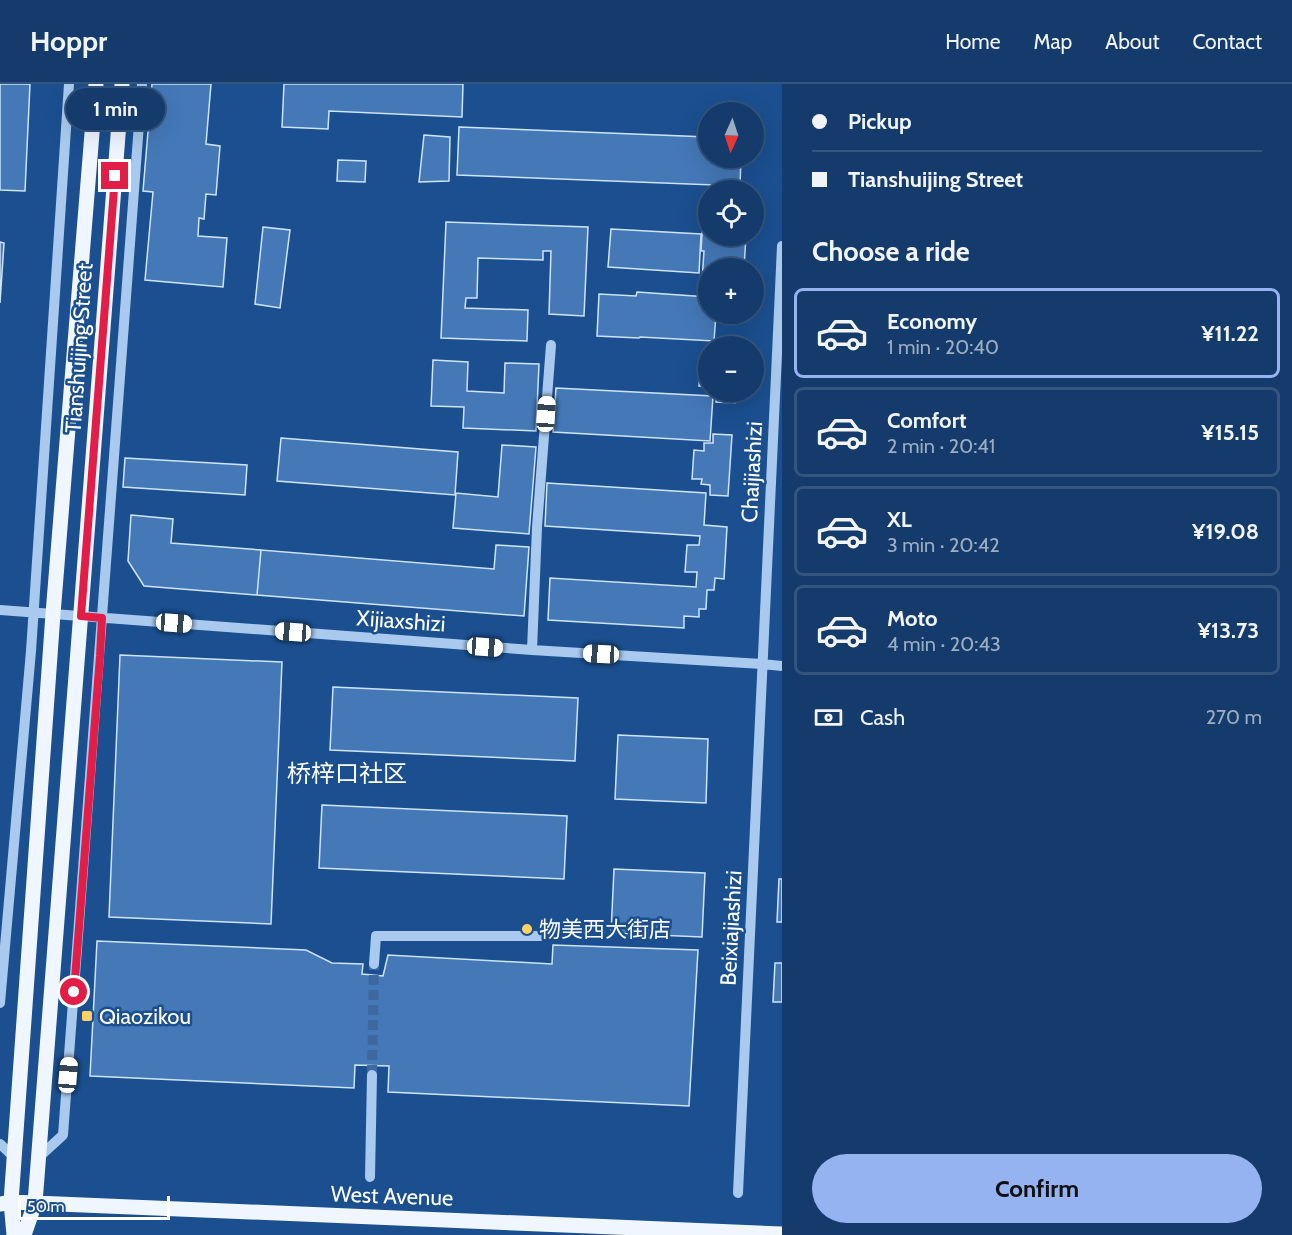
<!DOCTYPE html>
<html lang="en">
<head>
<meta charset="utf-8">
<style>
	body { margin:0; font-family:Cabin,"Noto Sans SC",sans-serif; background:#214673; color:#f1f3f6; height:100vh; display:flex; flex-direction:column; font-size:22px; white-space:nowrap }
	* { box-sizing:border-box; margin:0 }
	p { font-size:20px; color:#9dadc1 }
	.icon { flex:none; width:33px; height:33px; fill:none; stroke:currentColor; stroke-width:2; stroke-linecap:round; stroke-linejoin:round }
	.map { position:relative; flex:1; overflow:hidden }
	.sheet { display:flex; flex-direction:column; background:#143b6b; width:510px }
	.sheet>* { flex:none }
	.hud { display:grid; align-content:center; height:132px; padding:0 30px; background:#143b6b }
	.needle { width:39px; rotate:183deg }
	.controls { position:absolute; left:698px; top:18px; display:grid; gap:12px }
	.controls a { display:grid; place-items:center; width:66px; height:66px; border-radius:50%; background:#143b6b; box-shadow:0 6px 24px #0002,0 0 0 2px #33557e; font-size:30px }
	.scale { position:absolute; left:18px; bottom:15px; width:152px; box-sizing:border-box; padding-left:6px; border:3px solid #fff; border-top:0; font-size:16px; line-height:21px; white-space:nowrap; color:#fff; -webkit-text-stroke:4px #1b4f8f; paint-order:stroke }
	.end { position:absolute; width:27px; height:27px; margin:-14px; border:8px solid #e11d48; background:#fff; box-shadow:0 0 0 3px #fff }
	.from { border-radius:50% }
	.bubble { position:absolute; height:42px; border-radius:21px; background:#143b6b; box-shadow:0 6px 24px #0002,0 0 0 2px #33557e; font-size:20px; font-weight:700; line-height:42px; text-align:center }
	.car { position:absolute; width:18px; height:36px; margin:-18px -9px; border-radius:8px; box-shadow:0 0 4px 2px #0007; background:linear-gradient(#fff 24%,#345 0 40%,#fff 0 76%,#345 0 86%,#fff 0) }
	.hud b { display:flex; align-items:center; gap:21px; height:57px; font-size:22px }
	.hud b+b { border-top:2px solid #33557e }
	.hud i { width:15px; height:15px; background:#f1f3f6 }
	ul { padding:0; list-style:none }
	li { display:flex; align-items:center; gap:18px; height:90px; margin:0 12px 9px; padding:0 18px; border:3px solid #33557e; border-radius:9px }
	li div { flex:1 }
	li b { display:block; font-size:22px }
	li em { font-style:normal; font-weight:700 }
	li.current { border-color:#95b2f1 }
	li>.icon { width:54px; height:54px; stroke-width:1.5 }
	h2 { padding:0 30px; font-size:27px; line-height:72px }
	.pay { display:flex; align-items:center; gap:15px; height:66px; padding:0 30px; font-size:22px }
	.pay p { margin-inline-start:auto }
	.action { display:flex; gap:12px; margin-top:auto; padding:12px 30px }
	.action a { flex:1; height:69px; border-radius:36px; background:#95b2f1; color:#111; font-size:24px; font-weight:700; line-height:69px; text-align:center }
	header { display:flex; align-items:center; gap:36px; box-sizing:border-box; height:84px; padding:0 30px; background:#143b6b; border-bottom:2px solid #33557e }
	header strong { font-size:28px }
	nav { display:flex; gap:33px; margin-inline-start:auto; font-size:21px }
	main { display:flex; flex:1; min-height:0 }
	.map>svg:first-child { display:block }
	.building { fill:#4478b7; stroke:#cfe3fa; stroke-width:1.5 }
	.lines { fill:none; stroke-linecap:round; stroke-linejoin:round }
	.minor-tunnel { stroke:#3d69a0; stroke-width:10; stroke-dasharray:10 5; stroke-linecap:butt }
	.minor { stroke:#a9c9ee; stroke-width:10 }
	.major { stroke:#f0f6ff; stroke-width:15 }
	.route { stroke:#e11d48; stroke-width:8 }
	.poi-dot { fill:#ffd166; stroke:#1b4f8f; stroke-width:2 }
	.labels { text-anchor:middle; dominant-baseline:central; stroke-width:5; stroke-linejoin:round; paint-order:stroke }
	.street-label { font-size:22px; fill:#fff; stroke:#1b4f8f }
	.poi-label { font-size:22px; fill:#fff; stroke:#1b4f8f; text-anchor:start }
	.neighbourhood-label { font-size:24px; fill:#fff; stroke:#1b4f8f }
</style>
</head>
<body>
<header>
<strong>Hoppr</strong>
<nav><a>Home</a><a>Map</a><a>About</a><a>Contact</a></nav>
</header>
<main>
<div class="map">
<svg width="782" height="1151" viewBox="0 0 782 1151">
	<rect width="100%" height="100%" fill="#1b4f8f"/>
	<path class="building" d="M0,0h30l-5,107 -25,-1z
		M152,0h59l-5,60 14,2 -4,49 -10,-1 -2,25 -5,-1 -1,18 29,2 -4,49 -78,-7 8,-88 -10,-1z
		M284,0h179l-1,33 -133,-6 -1,18 -46,-2z
		M459,43l249,10v21h33l-1,28 -283,-11z
		M424,51l26,2 -1,44 -30,1z
		M338,76l28,1 -1,21 -28,-1z
		M703,135h5v17h38l-2,32h-36v13h-6l2,-30h-3z
		M446,138l142,5 -4,89 -35,-2 2,-63h-8v9l-65,-2 -1,40h-11l-1,10 63,2 -1,31 -86,-3z
		M263,143l27,3 -10,78 -25,-4z
		M611,145l90,5 -2,39 -91,-6z
		M0,158l4,1 -4,60z
		M637,208l71,5v17h8l-2,27 -74,-4 -1,1 -42,-2 2,-42 37,2z
		M701,274h7v29l-9,-1z
		M433,276l35,2 -1,29 37,2 1,-30 34,1 -3,67 -73,-3 1,-21 -33,-1z
		M556,304l157,8 -3,45 -157,-9z
		M708,307l28,1 -1,11 -19,-1 1,-9z
		M713,350l19,1 -4,61 -18,-1v-10l-9,-1 1,-5h-10l2,-29 10,1v-8h9z
		M281,354l177,14 -3,43 -178,-14z
		M502,361l34,2 -7,87 -76,-6 3,-35 42,4z
		M125,374l122,7 -2,30 -122,-8z
		M547,399l159,10 -2,32 23,2 -3,52 -9,-1 -1,12h-7l-1,19h-7v8l-15,-1v12l-136,-8 2,-42 146,9 1,-15h-12l2,-27h12l1,-9 -155,-10z
		M131,431l42,4 -2,24 90,7 -4,45 -113,-9 -16,-25z
		M496,461l33,2 -5,69 -267,-21 4,-45 233,19z
		M120,571l162,7 -11,262 -162,-7z
		M333,603l245,11 -3,63 -245,-11z
		M618,651l90,4 -2,64 -91,-4z
		M322,721l245,11 -3,63 -245,-11z
		M614,785l91,4 -3,64 -91,-4z
		M779,795h3v43h-5z
		M97,857l209,9 26,13 31,1 -1,10 21,2 5,-21 164,9 1,-19 145,5 -9,156 -301,-14 1,-26 -34,-1 -1,23 -264,-12z
		M775,879h7v39h-9z"/>
	<g class="lines">
		<path class="minor-tunnel" d="M372,991l2,-111"/>
		<path class="minor" d="M0,526l532,40 230,14 20,2
			M532,566l5,-123 14,-182
			M374,880l2,-28h169
			M0,919l31,-352 38,-567
			M0,1060l14,13
			M39,1073l24,-22 79,-1051
			M370,1093l2,-102
			M738,1109l44,-947"/>
		<path class="major" d="M0,1120l11,-2 24,1 747,31
			M14,1151l-3,-33 42,-588 43,-530
			M24,1151l11,-32 87,-1119"/>
	</g>
	<g class="lines">
		<path class="route" d="M74,908l26,-336 2,-38 -21,-2 34,-440"/>
	</g>
	<g class="poi-dot">
		<circle cx="527" cy="845" r="6"/>
		<rect x="81" y="926" width="12" height="12" rx="3"/>
	</g>
	<g class="labels">
		<g class="street-label">
			<text transform="translate(79 264) rotate(-86)">Tianshuijing Street</text>
			<text transform="translate(752 388) rotate(-87)">Chaijiashizi</text>
			<text transform="translate(401 537) rotate(4)">Xijiaxshizi</text>
			<text transform="translate(731 844) rotate(-87)">Beixiajiashizi</text>
			<text transform="translate(392 1112) rotate(2)">West Avenue</text>
		</g>
		<g class="poi-label">
			<text x="539" y="845">物美西大街店</text>
			<text x="99" y="932">Qiaozikou</text>
		</g>
		<g class="neighbourhood-label">
			<text x="347" y="689">桥梓口社区</text>
		</g>
	</g>
</svg>
<div class="controls">
<a><svg class="needle" viewBox="-14 -14 28 28"><path d="M0-13l5 13h-10z" fill="#e53935"/><path d="M0 13l5-13h-10z" fill="#9dadc1"/></svg></a>
<a><svg class="icon" aria-label="locate" viewBox="0 0 24 24"><circle cx="12" cy="12" r="6"/><path d="M12 2v4M12 18v4M2 12h4M18 12h4"/></svg></a>
<a>+</a>
<a>−</a>
</div>
<div class="scale">50 m</div>
<i class="end from" style="left:74px;top:908px"></i>
<i class="end" style="left:115px;top:92px"></i>
<div class="bubble" style="left:66px;top:4px;width:99px">1 min</div>
<i class="car" style="left:546px;top:330px;rotate:4deg"></i>
<i class="car" style="left:174px;top:539px;rotate:94deg"></i>
<i class="car" style="left:293px;top:548px;rotate:274deg"></i>
<i class="car" style="left:485px;top:563px;rotate:94deg"></i>
<i class="car" style="left:601px;top:570px;rotate:273deg"></i>
<i class="car" style="left:68px;top:991px;rotate:5deg"></i>
</div>
<section class="sheet">
<div class="hud">
<b><i class="from"></i>Pickup</b>
<b><i></i>Tianshuijing Street</b>
</div>
<h2>Choose a ride</h2>
<ul>
<li class="current"><svg class="icon" aria-label="car" viewBox="0 0 24 24"><path d="M5 17H2v-5l4-1 3-4h7l3 4 3 1v5h-3M9 17h6M6 11h13"/><circle cx="7" cy="17" r="2"/><circle cx="17" cy="17" r="2"/></svg><div><b>Economy</b><p>1 min · 20:40</p></div><em>¥11.22</em></li>
<li><svg class="icon" aria-label="car" viewBox="0 0 24 24"><path d="M5 17H2v-5l4-1 3-4h7l3 4 3 1v5h-3M9 17h6M6 11h13"/><circle cx="7" cy="17" r="2"/><circle cx="17" cy="17" r="2"/></svg><div><b>Comfort</b><p>2 min · 20:41</p></div><em>¥15.15</em></li>
<li><svg class="icon" aria-label="car" viewBox="0 0 24 24"><path d="M5 17H2v-5l4-1 3-4h7l3 4 3 1v5h-3M9 17h6M6 11h13"/><circle cx="7" cy="17" r="2"/><circle cx="17" cy="17" r="2"/></svg><div><b>XL</b><p>3 min · 20:42</p></div><em>¥19.08</em></li>
<li><svg class="icon" aria-label="car" viewBox="0 0 24 24"><path d="M5 17H2v-5l4-1 3-4h7l3 4 3 1v5h-3M9 17h6M6 11h13"/><circle cx="7" cy="17" r="2"/><circle cx="17" cy="17" r="2"/></svg><div><b>Moto</b><p>4 min · 20:43</p></div><em>¥13.73</em></li>
</ul>
<div class="pay"><svg class="icon" aria-label="cash" viewBox="0 0 24 24"><path d="M3 7h18v10H3z"/><circle cx="12" cy="12" r="2"/></svg>Cash<p>270 m</p></div>
<div class="action"><a>Confirm</a></div>
</section>
</main>
</body>
</html>
